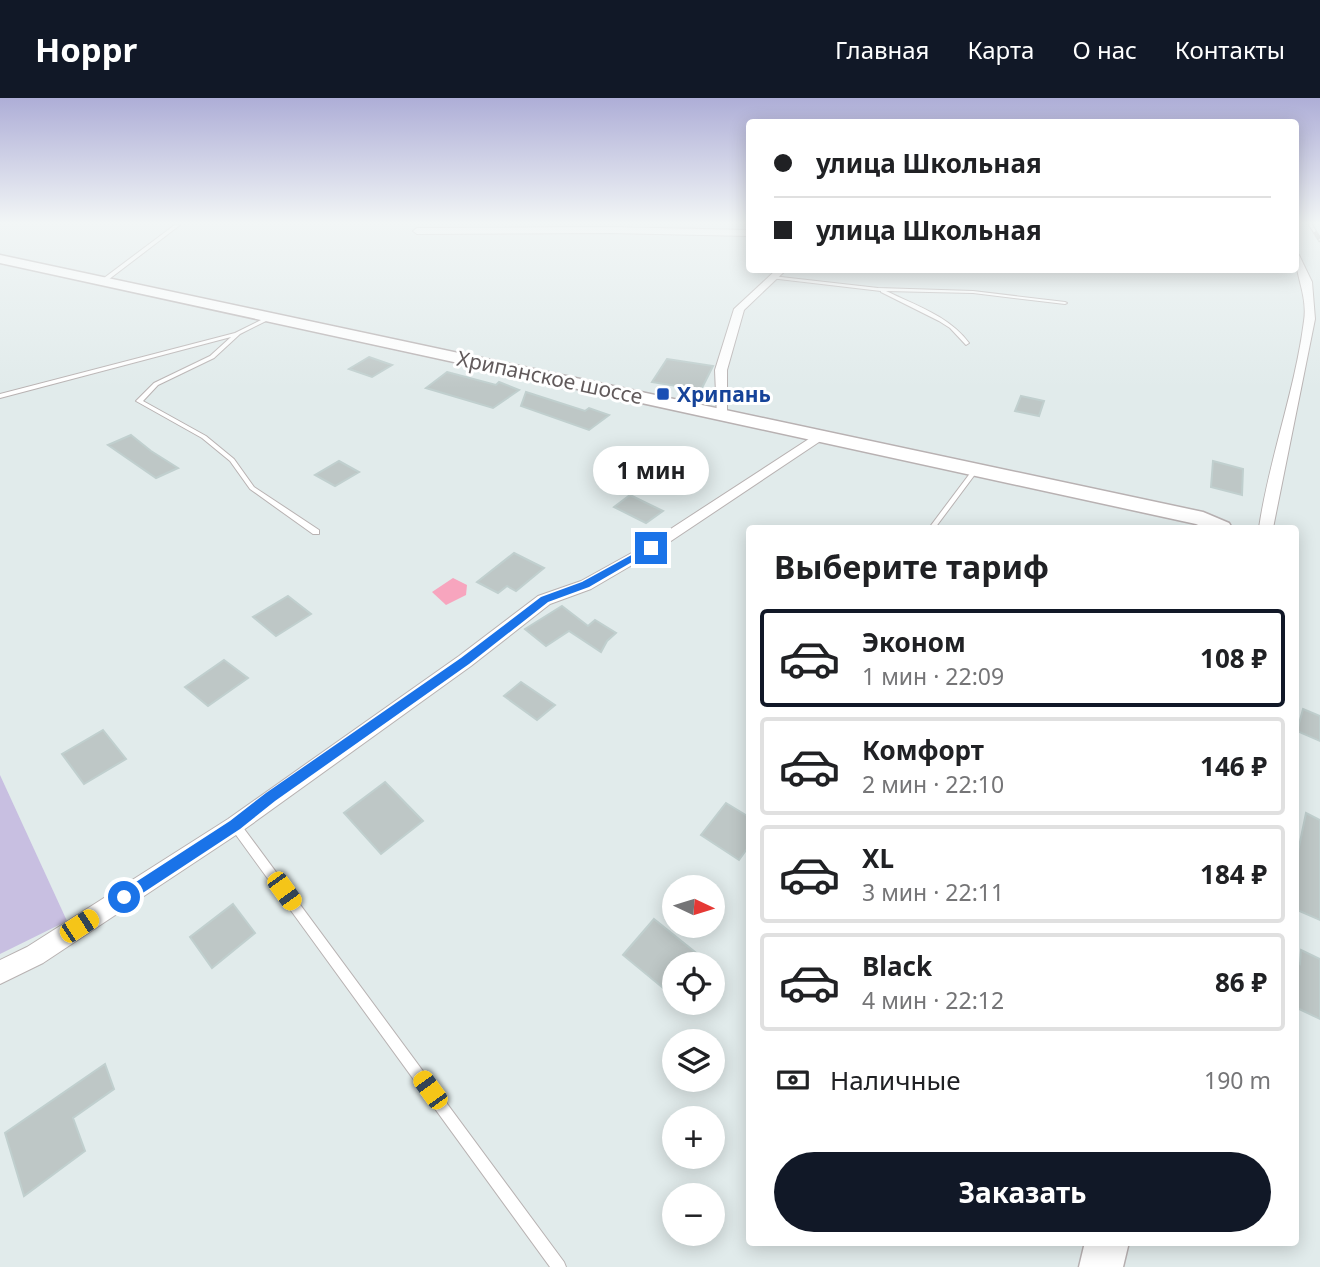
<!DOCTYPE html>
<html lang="ru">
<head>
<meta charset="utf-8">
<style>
	body { margin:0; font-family:"Noto Sans",sans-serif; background:#f6f6f6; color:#202124; height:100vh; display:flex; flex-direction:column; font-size:26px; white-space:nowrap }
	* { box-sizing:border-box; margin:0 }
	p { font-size:23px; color:#757577 }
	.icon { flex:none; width:38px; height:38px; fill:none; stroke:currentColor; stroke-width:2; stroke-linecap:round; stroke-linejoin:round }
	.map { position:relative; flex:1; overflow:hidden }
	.details { position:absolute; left:746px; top:427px; width:553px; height:721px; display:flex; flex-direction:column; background:#fff; border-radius:7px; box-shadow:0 4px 18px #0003 }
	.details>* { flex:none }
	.banner { position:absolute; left:746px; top:21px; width:553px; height:154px; border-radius:7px; box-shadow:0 4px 18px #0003; display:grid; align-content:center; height:154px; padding:0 28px; background:#fff }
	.needle { width:46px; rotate:94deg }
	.controls { position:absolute; left:662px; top:777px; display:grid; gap:14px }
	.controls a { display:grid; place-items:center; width:63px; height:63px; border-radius:50%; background:#fff; box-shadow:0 4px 18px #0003; font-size:35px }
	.end { position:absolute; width:32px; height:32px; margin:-16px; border:9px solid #1a73e8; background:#fff; box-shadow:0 0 0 4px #fff }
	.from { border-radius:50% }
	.bubble { position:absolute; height:49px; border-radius:24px; background:#fff; box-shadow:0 4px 18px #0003; font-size:23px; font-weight:700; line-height:49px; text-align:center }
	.car { position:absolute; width:21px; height:42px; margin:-21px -10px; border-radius:9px; box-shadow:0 0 5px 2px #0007; background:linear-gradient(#f5c518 24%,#345 0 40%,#f5c518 0 76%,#345 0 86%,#f5c518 0) }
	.banner b { display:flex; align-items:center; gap:24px; height:66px; font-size:26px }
	.banner b+b { border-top:2px solid #e0e0e0 }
	.banner i { width:18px; height:18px; background:#202124 }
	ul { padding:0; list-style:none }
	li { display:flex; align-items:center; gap:21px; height:98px; margin:0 14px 10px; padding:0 14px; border:4px solid #e0e0e0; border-radius:7px }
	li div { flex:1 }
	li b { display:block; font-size:26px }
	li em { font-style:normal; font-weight:700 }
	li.current { border-color:#111827 }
	li>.icon { width:63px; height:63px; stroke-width:1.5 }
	h2 { padding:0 28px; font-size:32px; line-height:84px }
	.pay { display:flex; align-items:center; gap:18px; height:77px; padding:0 28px; font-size:26px }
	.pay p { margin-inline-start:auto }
	.action { display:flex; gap:14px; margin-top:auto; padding:14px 28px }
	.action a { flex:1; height:80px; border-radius:42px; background:#111827; color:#fff; font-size:28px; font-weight:700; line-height:80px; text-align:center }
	header { display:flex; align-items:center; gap:42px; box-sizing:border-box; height:98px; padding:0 35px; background:#111827; color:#fff }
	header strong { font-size:33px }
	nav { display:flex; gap:38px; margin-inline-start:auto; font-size:24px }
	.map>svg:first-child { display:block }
	.green { fill:#c8bfe1 }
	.water { fill:#f7a5be }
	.building { fill:#bec7c6; stroke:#c0cfce; stroke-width:2 }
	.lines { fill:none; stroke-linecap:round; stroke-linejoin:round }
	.lane-casing { stroke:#b8b2b2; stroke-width:2 }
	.street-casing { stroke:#b8b2b2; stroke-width:2 }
	.secondary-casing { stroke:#b8b1b2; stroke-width:3 }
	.lane { fill:#fff; fill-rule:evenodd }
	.street { fill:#fff; fill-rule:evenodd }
	.secondary { fill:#fff; fill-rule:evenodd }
	.rail-casing { stroke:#afaeae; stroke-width:4.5 }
	.rail { stroke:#fff; stroke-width:2.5; stroke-dasharray:9; stroke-linecap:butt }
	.route { fill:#1a73e8 }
	.transit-dot { fill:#1a4fb4; stroke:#fff; stroke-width:2.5 }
	.labels { text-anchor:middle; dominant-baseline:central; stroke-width:6; stroke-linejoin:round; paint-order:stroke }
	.far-street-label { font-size:21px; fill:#615a5b; stroke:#fff }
	.far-transit-label { font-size:21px; font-weight:bold; fill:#164399; stroke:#fff; text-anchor:start }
</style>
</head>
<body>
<header>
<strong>Hoppr</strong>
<nav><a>Главная</a><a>Карта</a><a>О нас</a><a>Контакты</a></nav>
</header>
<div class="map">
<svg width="1320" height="1169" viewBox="0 0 1320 1169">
	<rect width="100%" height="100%" fill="#e1ebeb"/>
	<path class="green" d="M0,677l67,146 -67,33z"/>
	<path class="water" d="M453,480l14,7 -1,10 -20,10 -14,-13z"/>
	<path class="building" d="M369,259l23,8 -20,12 -23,-8z
		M667,261l46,7 -12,24 -49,-8z
		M447,274l49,13 3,-3 20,8 -26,18 -67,-20z
		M526,294l59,19 4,-3 20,7 -20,15 -68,-24z
		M1021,298l23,5 -5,15 -24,-5z
		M131,337l20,16 27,17 -22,10 -48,-33z
		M339,363l20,11 -24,14 -20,-11z
		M1213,363l30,8 -1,26 -31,-8z
		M630,397l33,16 -17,12 -32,-16z
		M514,455l30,15 -28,23 -9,-5 -9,7 -21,-11z
		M288,498l23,18 -35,22 -23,-19z
		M562,508l26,20 7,-6 21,13 -9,8 -6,11 -32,-21 -23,15 -21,-17z
		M224,562l24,18 -40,28 -23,-19z
		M521,584l34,23 -18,15 -33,-24z
		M1303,611l17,7v25l-23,-10z
		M103,632l23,29 -42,25 -22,-30z
		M385,684l38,39 -42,33 -37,-41z
		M726,705l23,14v29l-10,14 -38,-25z
		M1306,715l14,7v100l-25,-11v-43z
		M233,806l22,29 -43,35 -22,-31z
		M654,821l56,45h-36v33l-51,-42z
		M1301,852l19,9v60l-25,-12v-46l5,3z
		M105,966l9,25 -41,29 12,33 -61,45 -19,-63z"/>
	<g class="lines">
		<g class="lane-casing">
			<path id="lane" d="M176,126l4,1 -76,58h-4v-2z
				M772,178l106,12 95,3 92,11 2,1 -2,1 -92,-11 -87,-2c29,14 63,25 83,52l-3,2 -16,-17 -11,-7 -58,-29v-1l-111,-13v-2z
				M267,219l5,1 -32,16 -26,24 -56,27 -15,16 63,35 28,23 20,28 65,43v4h-6l-63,-45 -20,-28 -28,-23 -66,-37 18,-18 56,-27 21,-19 -231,61v-4l235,-61z
				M976,369l3,2 -44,59h-6l45,-60z
				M235,722l4,2 325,440 2,5h-16l-319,-439 -1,-3 1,-3z"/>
		</g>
		<g class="street-casing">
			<path id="street" d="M610,129l139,3v6l-139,-3 -193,1 -4,-3 4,-3z
				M1295,154l4,3 13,27 3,37 -42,209h-14c10,-69 36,-137 45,-207 4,-25 -9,-46 -9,-69z
				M776,172h10l-42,40 -17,60v44l-10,3 -2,-47 19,-61z
				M821,333l4,1v6l-169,113 -65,38 -41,15 -79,62 -229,165 -199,132 -43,21v-24l27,-13 201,-128 231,-163 79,-60 43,-15 65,-36z"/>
		</g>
		<g class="secondary-casing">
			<path id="secondary" d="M0,157l1203,257 26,11 3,5h-27l-9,-4 -1196,-261z
				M1085,1144h44l-6,25h-44z"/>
		</g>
		<use href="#lane" class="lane"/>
		<use href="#street" class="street"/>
		<use href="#secondary" class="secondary"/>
		<g class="rail-casing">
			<path id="rail" d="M1310,126l10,16"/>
		</g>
		<use href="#rail" class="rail"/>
	</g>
	<linearGradient id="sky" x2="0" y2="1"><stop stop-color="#aeaed7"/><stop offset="0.43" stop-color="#f2f6f6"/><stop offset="1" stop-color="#f2f6f6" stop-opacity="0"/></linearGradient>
	<rect width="1320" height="290" fill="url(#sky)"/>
	<path class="route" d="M648,448l8,2 -67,39 -41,15 -79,62 -194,137 -35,28 -111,73h-10v-9l111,-72 36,-28 195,-135 80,-61 41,-15z"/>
	<rect class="transit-dot" x="656" y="289" width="14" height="14" rx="3.5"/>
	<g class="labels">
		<g class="far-street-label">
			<text transform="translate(550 279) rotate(12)">Хрипанское шоссе</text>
		</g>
		<g class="far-transit-label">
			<text x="677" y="296">Хрипань</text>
		</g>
	</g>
</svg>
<div class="controls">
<a><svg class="needle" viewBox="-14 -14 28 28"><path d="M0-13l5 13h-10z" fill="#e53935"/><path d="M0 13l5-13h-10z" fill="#757577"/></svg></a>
<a><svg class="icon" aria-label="locate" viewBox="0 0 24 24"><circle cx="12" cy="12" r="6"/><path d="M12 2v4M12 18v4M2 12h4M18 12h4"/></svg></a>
<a><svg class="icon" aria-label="layers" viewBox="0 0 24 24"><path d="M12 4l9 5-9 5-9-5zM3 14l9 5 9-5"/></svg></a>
<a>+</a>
<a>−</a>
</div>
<i class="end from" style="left:124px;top:799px"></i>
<i class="end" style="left:651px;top:450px"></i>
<div class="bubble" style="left:593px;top:348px;width:116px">1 мин</div>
<i class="car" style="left:284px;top:793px;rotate:144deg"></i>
<i class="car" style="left:79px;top:828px;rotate:57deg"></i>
<i class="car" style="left:430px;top:992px;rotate:324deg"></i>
<div class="banner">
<b><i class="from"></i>улица Школьная</b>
<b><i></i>улица Школьная</b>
</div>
<section class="details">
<h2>Выберите тариф</h2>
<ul>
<li class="current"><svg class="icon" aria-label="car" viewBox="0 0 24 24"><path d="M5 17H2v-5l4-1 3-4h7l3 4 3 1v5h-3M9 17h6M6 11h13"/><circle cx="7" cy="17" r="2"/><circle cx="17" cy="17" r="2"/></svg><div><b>Эконом</b><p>1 мин · 22:09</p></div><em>108 ₽</em></li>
<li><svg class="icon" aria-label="car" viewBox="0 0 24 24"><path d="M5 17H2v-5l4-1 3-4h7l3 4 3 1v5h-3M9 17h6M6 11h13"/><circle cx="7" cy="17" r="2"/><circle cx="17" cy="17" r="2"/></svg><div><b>Комфорт</b><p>2 мин · 22:10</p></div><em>146 ₽</em></li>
<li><svg class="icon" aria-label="car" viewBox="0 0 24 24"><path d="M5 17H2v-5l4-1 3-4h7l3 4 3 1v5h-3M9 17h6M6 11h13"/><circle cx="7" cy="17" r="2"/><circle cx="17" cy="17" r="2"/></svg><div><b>XL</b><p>3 мин · 22:11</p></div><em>184 ₽</em></li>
<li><svg class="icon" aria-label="car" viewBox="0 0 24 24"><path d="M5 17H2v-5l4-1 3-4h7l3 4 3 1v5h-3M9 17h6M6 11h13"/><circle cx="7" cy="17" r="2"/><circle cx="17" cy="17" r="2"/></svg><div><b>Black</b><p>4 мин · 22:12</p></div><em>86 ₽</em></li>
</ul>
<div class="pay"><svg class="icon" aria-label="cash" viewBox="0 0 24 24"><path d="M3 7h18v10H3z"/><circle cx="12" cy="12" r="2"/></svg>Наличные<p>190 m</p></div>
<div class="action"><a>Заказать</a></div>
</section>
</div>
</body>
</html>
